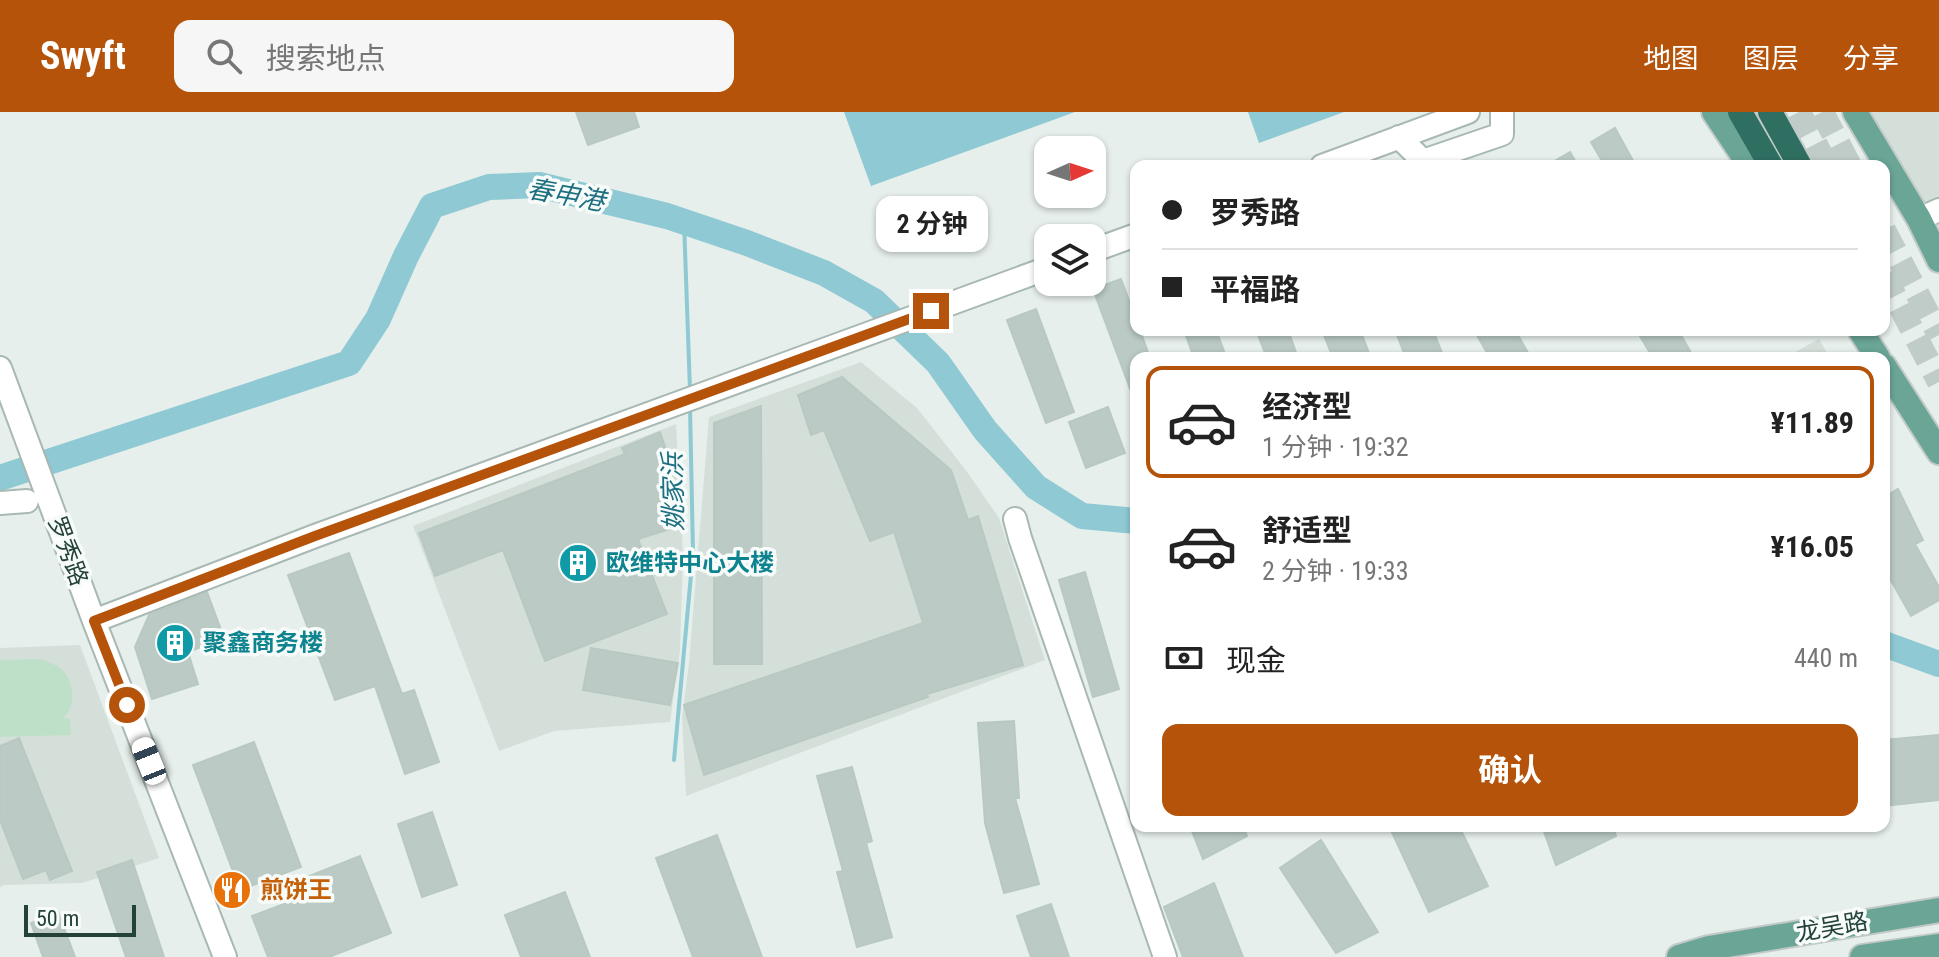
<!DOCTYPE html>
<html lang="zh">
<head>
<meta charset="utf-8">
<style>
	body { margin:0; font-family:"Roboto Condensed","Noto Sans SC",sans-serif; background:#f6f6f6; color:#222; height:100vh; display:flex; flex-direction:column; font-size:30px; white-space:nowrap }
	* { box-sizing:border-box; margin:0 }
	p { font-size:26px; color:#767676 }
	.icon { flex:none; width:44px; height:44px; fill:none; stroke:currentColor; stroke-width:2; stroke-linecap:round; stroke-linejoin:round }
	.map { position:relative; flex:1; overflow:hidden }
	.side { position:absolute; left:1130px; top:240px; width:760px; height:480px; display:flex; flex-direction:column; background:#fff; border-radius:16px; box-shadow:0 2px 6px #0004 }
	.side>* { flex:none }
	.banner { position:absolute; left:1130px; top:48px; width:760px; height:176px; border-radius:16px; box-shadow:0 2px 6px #0004; display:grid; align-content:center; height:176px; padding:0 32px; background:#fff }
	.needle { width:52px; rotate:87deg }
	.controls { position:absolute; left:1034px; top:24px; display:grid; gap:16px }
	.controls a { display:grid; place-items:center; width:72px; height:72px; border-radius:16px; background:#fff; box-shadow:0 2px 6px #0004; font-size:40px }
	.scale { position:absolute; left:24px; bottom:20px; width:112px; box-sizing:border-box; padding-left:8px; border:4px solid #24423a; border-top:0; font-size:22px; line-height:28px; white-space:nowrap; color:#24423a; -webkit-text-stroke:6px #f7fbf9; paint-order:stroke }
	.end { position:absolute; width:36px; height:36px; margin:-18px; border:10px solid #b45309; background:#fff; box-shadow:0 0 0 4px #fff }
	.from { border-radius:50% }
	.bubble { position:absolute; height:56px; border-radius:16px; background:#fff; box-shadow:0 2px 6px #0004; font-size:26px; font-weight:700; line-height:56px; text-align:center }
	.car { position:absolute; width:24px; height:48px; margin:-24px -12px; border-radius:10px; box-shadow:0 0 6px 2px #0007; background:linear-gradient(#fff 24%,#345 0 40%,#fff 0 76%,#345 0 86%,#fff 0) }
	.banner b { display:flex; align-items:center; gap:28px; height:76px; font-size:30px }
	.banner b+b { border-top:2px solid #e0e0e0 }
	.banner i { width:20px; height:20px; background:#222 }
	ul { padding:14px 0 0; list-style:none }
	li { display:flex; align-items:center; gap:24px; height:112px; margin:0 16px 12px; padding:0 16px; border:4px solid transparent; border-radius:16px }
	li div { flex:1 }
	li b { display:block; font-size:30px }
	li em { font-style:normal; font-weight:700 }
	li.active { border-color:#b45309 }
	li>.icon { width:72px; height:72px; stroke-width:1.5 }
	.pay { display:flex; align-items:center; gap:20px; height:88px; padding:0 32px; font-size:30px }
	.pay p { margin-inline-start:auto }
	.button { display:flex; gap:16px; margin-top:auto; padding:16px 32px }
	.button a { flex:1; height:92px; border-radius:16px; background:#b45309; color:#fff; font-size:32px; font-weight:700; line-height:92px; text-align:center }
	header { display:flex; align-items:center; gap:48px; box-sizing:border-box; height:112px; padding:0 40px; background:#b45309; color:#fff }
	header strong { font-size:38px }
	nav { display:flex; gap:44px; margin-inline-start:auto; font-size:28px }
	.search { width:560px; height:72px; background:#f6f6f6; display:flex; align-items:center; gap:20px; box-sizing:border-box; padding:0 28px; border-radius:16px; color:#767676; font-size:30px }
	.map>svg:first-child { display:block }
	.built { fill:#d4dfda }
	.green { fill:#bfe0c8 }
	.water { fill:#8ec9d4 }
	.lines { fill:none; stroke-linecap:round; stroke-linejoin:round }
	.stream { stroke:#8ec9d4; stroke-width:4 }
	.river { stroke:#8ec9d4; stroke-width:26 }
	.building { fill:#bbcac4; stroke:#b8c9c2; stroke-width:2 }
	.highway-tunnel { stroke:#bfccc8; stroke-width:24; stroke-dasharray:24 12; stroke-linecap:butt }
	.minor-casing { stroke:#a8b8b2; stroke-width:26 }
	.major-casing { stroke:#c2cac8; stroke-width:28 }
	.highway-casing { stroke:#c2cac8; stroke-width:28 }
	.minor { stroke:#fff; stroke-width:22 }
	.major { stroke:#6aa596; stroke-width:24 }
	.highway { stroke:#2f6f62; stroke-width:24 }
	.route { stroke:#b45309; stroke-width:10 }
	.labels { text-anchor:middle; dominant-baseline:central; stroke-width:7; stroke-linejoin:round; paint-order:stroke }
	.street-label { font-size:24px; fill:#24423a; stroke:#f7fbf9 }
	.culture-label { font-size:24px; font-weight:bold; fill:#0d838f; stroke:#f7fbf9; text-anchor:start }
	.food-label { font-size:24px; font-weight:bold; fill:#c56008; stroke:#f7fbf9; text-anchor:start }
	.water-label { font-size:26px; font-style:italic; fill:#1c6f80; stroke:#f7fbf9 }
</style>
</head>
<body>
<header>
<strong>Swyft</strong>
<div class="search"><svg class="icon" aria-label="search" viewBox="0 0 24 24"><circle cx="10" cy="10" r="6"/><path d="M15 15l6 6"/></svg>搜索地点</div>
<nav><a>地图</a><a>图层</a><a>分享</a></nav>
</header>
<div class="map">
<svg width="1939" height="845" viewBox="0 0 1939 845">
	<rect width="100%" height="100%" fill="#e6efeb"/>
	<path class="built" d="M1865,0h74v98l-20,9z
		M1819,227l11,19h-46z
		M861,250l56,46 48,61 34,49 46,142 -359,136 -4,-79 7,-54 20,-246z
		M676,312l7,132 -3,94 -10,72 -116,9 -55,20 -86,-225z
		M80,533l79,213 -77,25 -78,2 -4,2v-239z"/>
	<path class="green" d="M41,547c6,3 14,5 19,9 15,13 17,37 3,50l7,1 1,16 -71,2v-77z"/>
	<path class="water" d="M844,0h231l-204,74z
		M1248,0h96l-85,31z"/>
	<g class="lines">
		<path class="stream" d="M684,110l6,168
			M674,648l19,-207 -3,-146"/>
		<path class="river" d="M0,366l349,-115 29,-44 28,-63 26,-50 57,-19 50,-2 128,31 80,27 77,30 50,28 64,62 47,67 51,57 46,29 54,5
			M1884,532l55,20"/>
	</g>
	<path class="building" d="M576,0h58l5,15 -51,18z
		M1615,16l21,38h-31l-14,-24z
		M1570,40l8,14h-32z
		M1121,167l15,40v11h4l10,28h-14l-1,44 -42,-113z
		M1036,197l38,103 -28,11 -39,-103z
		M1184,218h32l9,24 -11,4h-20z
		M1256,218h32l10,28h-31z
		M1322,218h38l11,28h-38z
		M1395,218h38l11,28h-38z
		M1474,218h41l16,28h-41z
		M1649,218h29l16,28h-41l-13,-22z
		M842,265l109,93 17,50 10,-4 45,149 -96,29 1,3 -224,78 -20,-70 239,-82 -29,-91 -24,9 -46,-111 -13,5 -13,-40z
		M761,294l1,258h-48v-241z
		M1108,295l17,46 -39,15 -17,-46z
		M660,320l8,23 2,74 -32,10 29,75 -122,47 -42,-111 -68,26 -16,-43 206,-79 -3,-6z
		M1898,377l25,51 -8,4 24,43v13l-28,16 -27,-48v-71z
		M349,441l53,141 12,-4 25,72 -34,12 -30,-88 -40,14 -47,-125z
		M1085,460l34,117 -26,8 -34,-117z
		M207,480l17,46 -36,14 10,32 -46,15 -17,-52 14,-32z
		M591,536l87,15 -8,42 -87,-15z
		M1014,609l5,77h-4l24,86 -35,9 -19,-70 -7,-100z
		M1939,623v65l-55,6v-66z
		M19,626l53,133 -22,9 -4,-10 -23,9 -23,-59v-74z
		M254,630l47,125 -61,23 -47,-125z
		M852,655l20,74 -6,2 26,94 -35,10 -20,-75 6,-1 -26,-95z
		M432,700l25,73 -35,12 -24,-73z
		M1190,714h53l4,10 -44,23z
		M1389,714h70l29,60 -59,26z
		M1542,714h71l3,10 -60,29z
		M717,723l45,122h-69l-37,-99z
		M1321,728l57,92 -42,21 -56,-85z
		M360,744l31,77 -62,24h-61l-16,-41 59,-22 -7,-16z
		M132,748l32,97h-38l-29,-85z
		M1214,771l29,74h-60l-19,-50z
		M565,780l25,65h-69l-16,-42z
		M1051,792l18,53h-38l-14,-41z
		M58,800l17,45h-32l-12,-34z"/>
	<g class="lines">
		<path class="highway-tunnel" d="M1799,0l28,54
			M1822,0l28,54
			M1884,118l55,105
			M1884,163l55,107"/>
		<g class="minor-casing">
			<path id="minor" d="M1399,25l24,24 79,-27v-22
				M1322,54l146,-54
				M1919,107l20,-9
				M1092,139l44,-16
				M0,256l94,253 131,336
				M0,391l27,-2
				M1015,407l5,19 145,419
				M94,509l221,-85 733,-268"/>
		</g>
		<g class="major-casing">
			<path id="major" d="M1714,0l36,54
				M1855,0l64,107 20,41
				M1860,218l18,28
				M1884,254l55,86
				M1679,845l30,-9 230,-38
				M1862,845l77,-11"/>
		</g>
		<g class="highway-casing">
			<path id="highway" d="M1740,0l31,54
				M1770,0l30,54"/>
		</g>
		<use href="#minor" class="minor"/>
		<use href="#major" class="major"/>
		<use href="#highway" class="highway"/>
	</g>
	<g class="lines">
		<path class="route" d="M127,593l-33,-84 221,-85 616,-225"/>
	</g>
	<defs>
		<g id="building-disc" transform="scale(2)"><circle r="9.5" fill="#0f9aa8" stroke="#f7fbf9"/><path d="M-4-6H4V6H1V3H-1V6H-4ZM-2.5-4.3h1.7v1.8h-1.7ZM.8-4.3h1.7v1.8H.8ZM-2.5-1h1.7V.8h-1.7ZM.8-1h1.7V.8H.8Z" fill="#fff"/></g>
		<g id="restaurant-disc" transform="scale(2)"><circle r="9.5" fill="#e8710a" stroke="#f7fbf9"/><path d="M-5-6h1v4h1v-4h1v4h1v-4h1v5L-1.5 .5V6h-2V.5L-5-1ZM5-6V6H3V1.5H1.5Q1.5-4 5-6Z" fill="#fff"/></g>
	</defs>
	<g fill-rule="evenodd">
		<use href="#building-disc" x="578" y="451"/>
		<use href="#building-disc" x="175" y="531"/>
		<use href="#restaurant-disc" x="232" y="778"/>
	</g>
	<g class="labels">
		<g class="street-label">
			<text transform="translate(68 439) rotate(70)">罗秀路</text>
			<text transform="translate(1832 815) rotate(-10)">龙吴路</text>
		</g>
		<g class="culture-label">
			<text x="606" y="451">欧维特中心大楼</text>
			<text x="203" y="531">聚鑫商务楼</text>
		</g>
		<g class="food-label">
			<text x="260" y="778">煎饼王</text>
		</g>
		<g class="water-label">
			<text transform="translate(566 83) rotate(10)">春申港</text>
			<text transform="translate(673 380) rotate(-91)">姚家浜</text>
		</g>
	</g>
</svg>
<div class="controls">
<a><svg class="needle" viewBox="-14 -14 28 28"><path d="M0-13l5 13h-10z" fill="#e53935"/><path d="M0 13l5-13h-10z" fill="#767676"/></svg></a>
<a><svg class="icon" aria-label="layers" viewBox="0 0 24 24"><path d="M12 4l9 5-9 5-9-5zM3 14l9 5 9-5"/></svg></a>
</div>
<div class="scale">50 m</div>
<i class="end from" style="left:127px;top:593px"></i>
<i class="end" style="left:931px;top:199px"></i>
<div class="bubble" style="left:876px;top:84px;width:112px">2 分钟</div>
<i class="car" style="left:149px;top:649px;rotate:338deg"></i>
<div class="banner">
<b><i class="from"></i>罗秀路</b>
<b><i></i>平福路</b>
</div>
<section class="side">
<ul>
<li class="active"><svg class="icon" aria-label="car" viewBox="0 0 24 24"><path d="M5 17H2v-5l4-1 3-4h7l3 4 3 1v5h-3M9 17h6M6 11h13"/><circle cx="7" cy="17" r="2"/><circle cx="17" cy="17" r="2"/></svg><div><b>经济型</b><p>1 分钟 · 19:32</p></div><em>¥11.89</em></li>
<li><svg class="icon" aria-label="car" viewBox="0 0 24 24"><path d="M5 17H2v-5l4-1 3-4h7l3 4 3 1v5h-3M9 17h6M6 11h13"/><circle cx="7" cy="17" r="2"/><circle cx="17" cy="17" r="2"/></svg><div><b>舒适型</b><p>2 分钟 · 19:33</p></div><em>¥16.05</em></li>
</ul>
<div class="pay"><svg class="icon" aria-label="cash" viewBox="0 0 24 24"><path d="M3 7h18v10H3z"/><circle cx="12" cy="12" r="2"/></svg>现金<p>440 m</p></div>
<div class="button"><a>确认</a></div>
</section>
</div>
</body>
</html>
